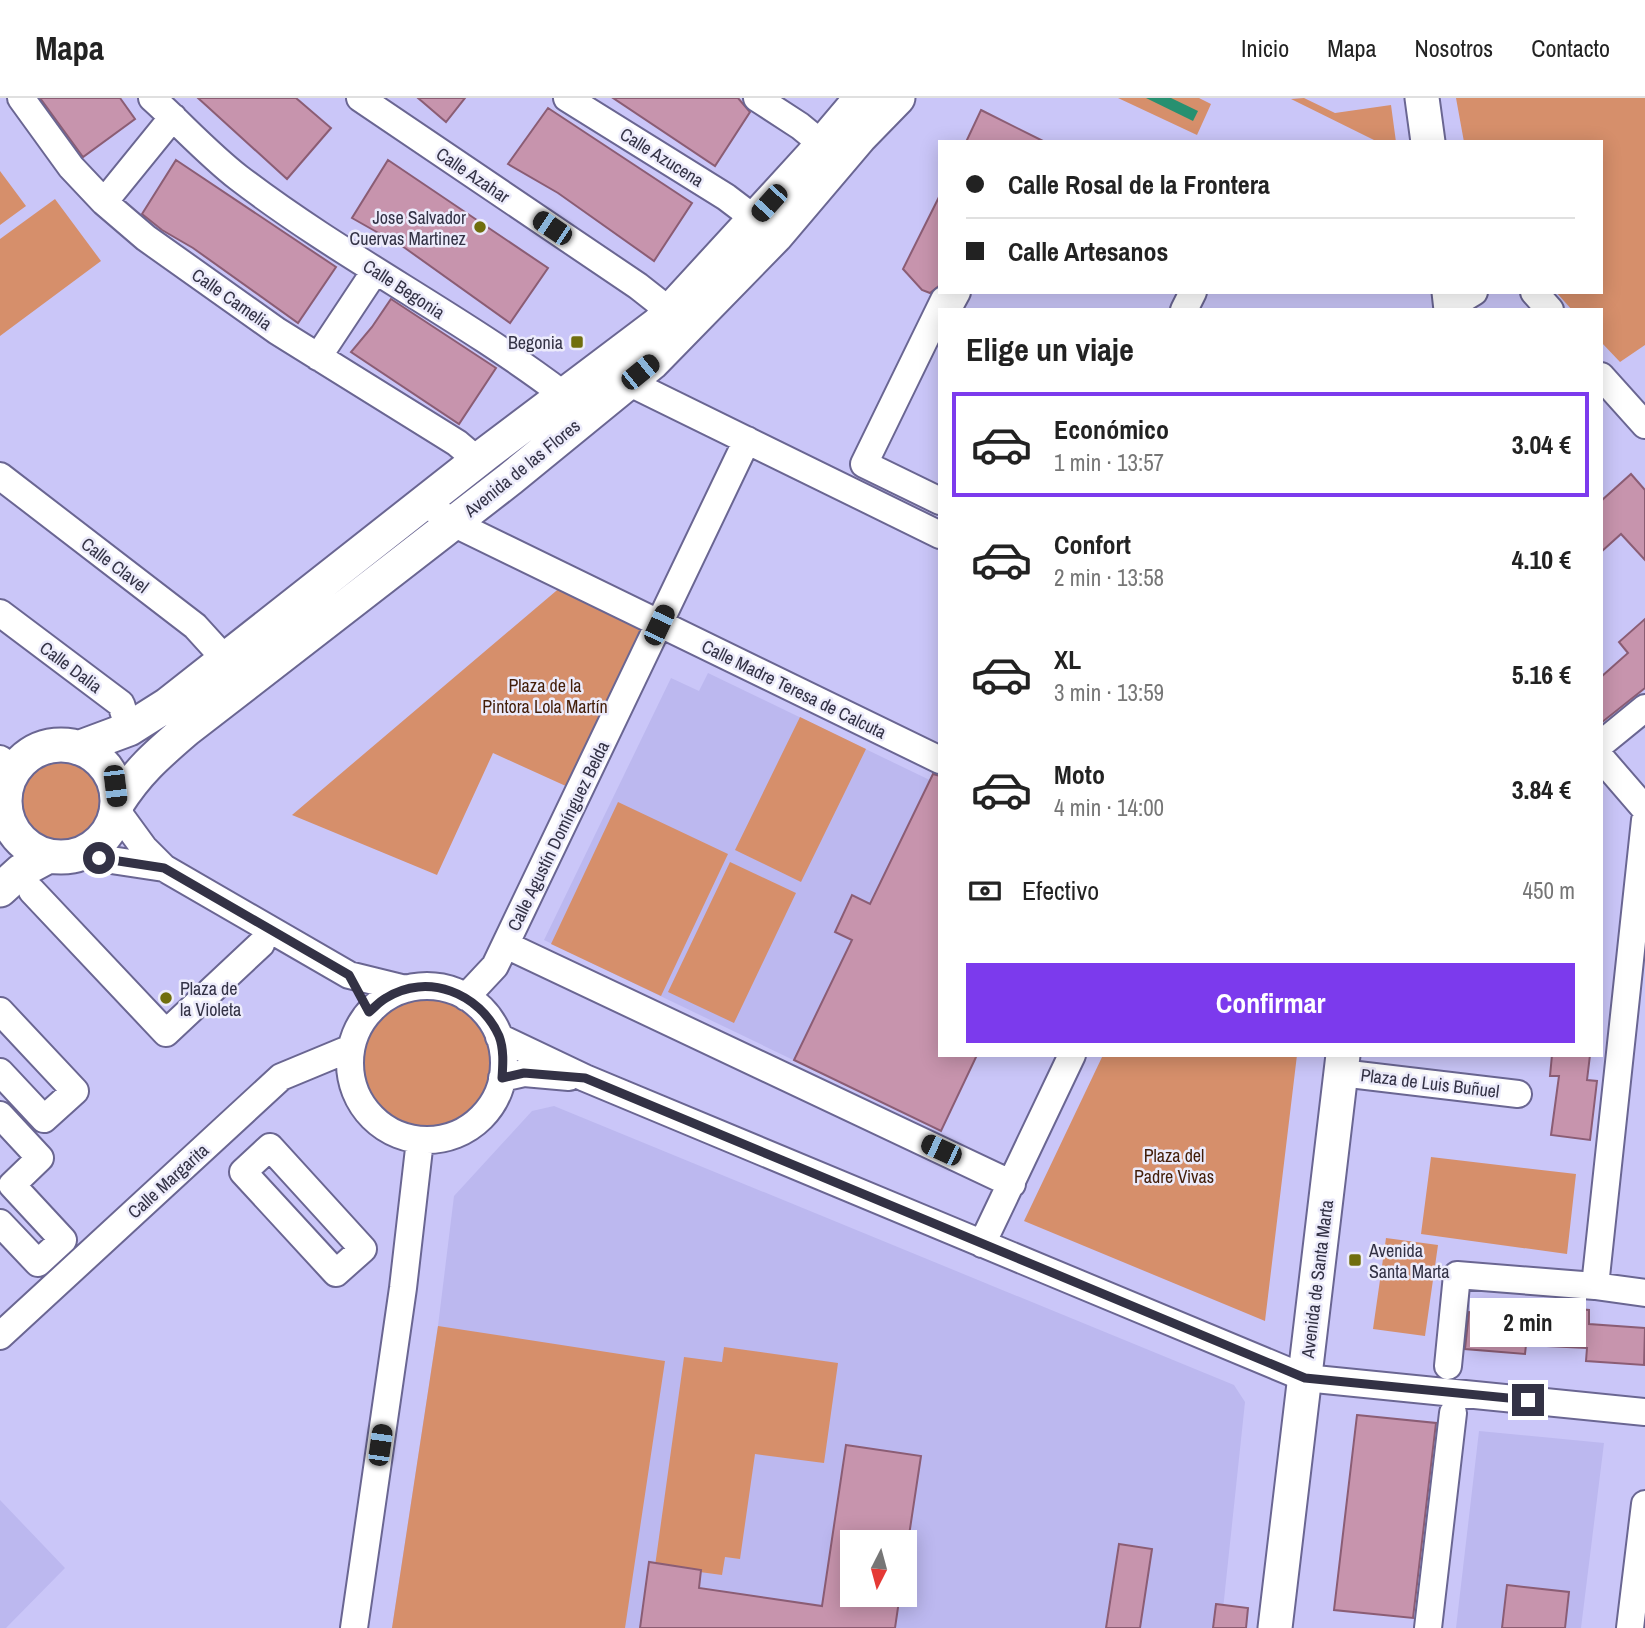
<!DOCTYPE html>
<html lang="es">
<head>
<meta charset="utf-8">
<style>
	body { margin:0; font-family:"Archivo Narrow",sans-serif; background:#f6f6f6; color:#222; height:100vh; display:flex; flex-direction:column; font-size:26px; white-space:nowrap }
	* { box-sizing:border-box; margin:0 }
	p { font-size:23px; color:#767676 }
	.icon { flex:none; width:38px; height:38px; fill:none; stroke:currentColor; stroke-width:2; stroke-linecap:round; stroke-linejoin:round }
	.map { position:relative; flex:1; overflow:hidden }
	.drawer { position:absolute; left:938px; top:210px; width:665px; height:749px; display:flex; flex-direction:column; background:#fff; border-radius:0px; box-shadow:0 4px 18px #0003 }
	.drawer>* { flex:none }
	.top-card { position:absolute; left:938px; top:42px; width:665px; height:154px; border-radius:0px; box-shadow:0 4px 18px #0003; display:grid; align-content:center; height:154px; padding:0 28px; background:#fff }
	.needle { width:46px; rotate:186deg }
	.fabs { position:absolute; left:840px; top:1432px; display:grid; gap:14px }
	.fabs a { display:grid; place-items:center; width:77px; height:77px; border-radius:0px; background:#fff; box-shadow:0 4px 18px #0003; font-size:35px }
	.end { position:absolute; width:32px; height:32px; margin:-16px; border:9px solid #333245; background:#fff; box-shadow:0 0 0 4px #fff }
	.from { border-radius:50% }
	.bubble { position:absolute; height:49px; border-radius:0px; background:#fff; box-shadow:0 4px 18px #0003; font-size:23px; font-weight:700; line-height:49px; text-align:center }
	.car { position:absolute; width:21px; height:42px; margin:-21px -10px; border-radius:9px; box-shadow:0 0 5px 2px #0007; background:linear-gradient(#222 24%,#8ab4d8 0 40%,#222 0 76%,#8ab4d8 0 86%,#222 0) }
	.top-card b { display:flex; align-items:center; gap:24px; height:66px; font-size:26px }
	.top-card b+b { border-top:2px solid #e0e0e0 }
	.top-card i { width:18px; height:18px; background:#222 }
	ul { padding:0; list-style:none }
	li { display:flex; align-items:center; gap:21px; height:105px; margin:0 14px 10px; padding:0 14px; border:4px solid transparent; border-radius:0px }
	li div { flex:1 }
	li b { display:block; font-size:26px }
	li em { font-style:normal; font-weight:700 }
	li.current { border-color:#7c3aed }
	li>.icon { width:63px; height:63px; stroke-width:1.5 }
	h2 { padding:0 28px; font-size:32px; line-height:84px }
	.pay { display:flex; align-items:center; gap:18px; height:77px; padding:0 28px; font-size:26px }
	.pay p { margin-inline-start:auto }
	.button { display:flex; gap:14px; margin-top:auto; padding:14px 28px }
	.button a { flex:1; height:80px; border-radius:0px; background:#7c3aed; color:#fff; font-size:28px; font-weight:700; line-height:80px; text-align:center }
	header { display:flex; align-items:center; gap:42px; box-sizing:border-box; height:98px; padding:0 35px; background:#fff; border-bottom:2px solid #e0e0e0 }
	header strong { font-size:33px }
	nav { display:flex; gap:38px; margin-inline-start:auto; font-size:24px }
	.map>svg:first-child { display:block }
	.built { fill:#bcb8ef; fill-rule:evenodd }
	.green { fill:#d68f6b }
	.water { fill:#279070 }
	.building { fill:#c794ad; stroke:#8b5d74; stroke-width:2 }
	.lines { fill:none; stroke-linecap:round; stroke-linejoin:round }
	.minor-casing { stroke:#6a6692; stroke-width:30 }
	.major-casing { stroke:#6a6692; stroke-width:37 }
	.minor { stroke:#fff; stroke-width:26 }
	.major { stroke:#fff; stroke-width:33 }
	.route { stroke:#333245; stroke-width:9 }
	.poi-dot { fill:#706e0e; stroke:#ecebfb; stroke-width:2.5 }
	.labels { text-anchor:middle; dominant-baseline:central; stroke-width:5; stroke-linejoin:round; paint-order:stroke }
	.street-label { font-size:18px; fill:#333245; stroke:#ecebfb }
	.poi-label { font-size:18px; fill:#333245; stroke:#ecebfb; text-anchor:end }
	.park-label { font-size:18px; fill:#421d08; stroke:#ecebfb }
</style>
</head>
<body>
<header>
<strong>Mapa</strong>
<nav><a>Inicio</a><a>Mapa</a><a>Nosotros</a><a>Contacto</a></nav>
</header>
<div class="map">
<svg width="1645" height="1530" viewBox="0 0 1645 1530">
	<rect width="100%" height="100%" fill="#cac6f8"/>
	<path class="built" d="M708,575l232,112v270h37l-36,76 -397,-191 127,-262 28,13z
		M554,1008l680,279 11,17 -24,226h-829l46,-302 16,-130 78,-85zM852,1444h53v52h-53z
		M1479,1333l125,12 -23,185h-125z
		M0,1402l65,68 -59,60h-6z"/>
	<path class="green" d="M1118,0h81l12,6 -14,31z
		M1304,0l31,15 56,-8 5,37h-18l-87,-43z
		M1456,0h189v247l-25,17 -19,-20v-32h-29l-16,-18h45v-150h-137z
		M0,73l26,35 -26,19z
		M55,101l46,62 -101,75v-97z
		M569,482l90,44 -80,168 -86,-39 -56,122 -145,-60z
		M800,619l66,32 -65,133 -66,-32z
		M22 704a39 39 0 1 1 78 0a39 39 0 1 1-78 0Z
		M618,704l110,52 -67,142 -110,-52z
		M730,764l66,31 -62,130 -66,-31z
		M362 964a66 66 0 1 1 132 0a66 66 0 1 1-132 0Z
		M1103,957h194l-32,266 -241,-100z
		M1431,1059l145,17 -9,80 -146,-20z
		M1386,1140l52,7 -13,91 -52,-7z
		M438,1228l227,35 -40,267h-233z
		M724,1249l114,16 -14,100 -69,-9 -15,105 -15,-2 -3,18 -67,-9 29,-209 38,5z"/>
	<path class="water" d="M1146,0h25l27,13 -5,10z"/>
	<path class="building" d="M40,0h80l15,21 -52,38z
		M198,0h98l35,30 -44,51z
		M418,0h47l-19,24z
		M613,0h125l12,14 -35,54z
		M548,10l144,95 -38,58 -96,-68 -50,-29z
		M981,12l64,32h-79z
		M176,62l160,107 -38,56 -105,-75 -31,-18 -20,-16z
		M388,62l160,108 -38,55 -105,-75 -53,-30z
		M940,97v90l-10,8 -8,-3 -19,-21z
		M391,201l105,69 -37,56 -108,-72 21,-25z
		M1631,376l14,16v70l-24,-26 -20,18v-51z
		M1645,521v69l-44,35v-46l27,-24 -9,-11z
		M933,676l7,2v279h37l-36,76 -147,-71 58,-120 -17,-8 17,-37 18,9z
		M1552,957h38l-3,25 10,1 -7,59 -39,-5 8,-59h-9z
		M1528,1207l61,5v14l56,4 -1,37 -58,-4 1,-13 -61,-3 -1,9 -60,-5 4,-37 59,5z
		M1357,1317l79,8 -23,195 -79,-8z
		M846,1347l75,11 -13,86h-56v52h48l-5,34h-255l9,-66 52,8 -2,18 123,18z
		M1119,1446l33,5 -12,79h-34z
		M1507,1487l62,7 -4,36h-63z
		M1216,1506l32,4 -2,20h-33z"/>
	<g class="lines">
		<g class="minor-casing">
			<path id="minor" d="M21,0l50,69 33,35 42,36 131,93 180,112 20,17
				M152,0c29,26 56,56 87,80 103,79 221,138 325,217
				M360,0l278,188 33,26 14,7
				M567,0l159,99 29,22
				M757,0l43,28 22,18
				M104,104l69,-85
				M1534,194l16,18
				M1451,208l23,-14
				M1184,212l9,-18
				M318,259l57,-86
				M1601,278l44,49
				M628,284l312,153
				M0,378l195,150 30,33
				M940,403l-76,-37 80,-164 7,3 6,-11
				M425,404l28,21 487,237
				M0,515l121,91 8,25
				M1601,646l44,-36
				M1601,660l44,51
				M0,661l15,10
				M117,713l27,37 20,20 185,107 57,14
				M78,757l86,13
				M32,793l134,142 95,-89
				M506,847l506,239
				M350 965a77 77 0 1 1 154 0a77 77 0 1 1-154 0Z
				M466,899l29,-31 252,-526
				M0,913l75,80 -31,28 -44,-47
				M499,939l86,41 720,300 340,34
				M1341,975l177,21
				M502,980l22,-5 45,4
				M0,1017l40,43 -28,27 51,55 -25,23 -38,-40
				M270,1049l93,102 -27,24 -93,-101z
				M982,1146l90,-189
				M1595,1188l50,-466
				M0,1238l281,-259 70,-29
				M1448,1268l9,-91 138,11 50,7
				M354,1530l49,-340 17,-148
				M1428,1530l25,-215
				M1630,1530l15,-124"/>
		</g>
		<g class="major-casing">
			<path id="major" d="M1422,0l6,44
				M1449,194l2,18
				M5 703a56 56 0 1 1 112 0a56 56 0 1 1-112 0Z
				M78,650l51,-19 38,-24 320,-252 171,-129 154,-168 49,-58
				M117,706c21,-33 40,-49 69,-74l324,-251 142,-116 124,-127 84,-99 38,-39
				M0,792l21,-19 28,-15
				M1275,1530l68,-573"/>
		</g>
		<use href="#minor" class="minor"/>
		<use href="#major" class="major"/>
	</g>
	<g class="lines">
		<path class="route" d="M99,760l65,10 185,107 20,37c6,-5 11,-11 17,-14 41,-26 94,-5 113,38 5,13 4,28 3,42l22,-5 61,5 720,300 223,22"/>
	</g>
	<g class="poi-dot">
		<circle cx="480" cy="129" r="7"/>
		<rect x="570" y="237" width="14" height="14" rx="3.5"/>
		<circle cx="166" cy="900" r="7"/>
		<rect x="1348" y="1155" width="14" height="14" rx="3.5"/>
	</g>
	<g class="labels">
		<g class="street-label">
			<text transform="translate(662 59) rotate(32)">Calle Azucena</text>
			<text transform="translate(473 77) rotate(34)">Calle Azahar</text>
			<text transform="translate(404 191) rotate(33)">Calle Begonia</text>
			<text transform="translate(232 201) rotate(35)">Calle Camelia</text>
			<text transform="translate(522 370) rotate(-39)">Avenida de las Flores</text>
			<text transform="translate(115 467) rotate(37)">Calle Clavel</text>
			<text transform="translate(71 569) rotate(37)">Calle Dalia</text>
			<text transform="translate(794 591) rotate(26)">Calle Madre Teresa de Calcuta</text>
			<text transform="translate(558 738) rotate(-64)">Calle Agustín Domínguez Belda</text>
			<text transform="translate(1430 985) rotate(7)">Plaza de Luis Buñuel</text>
			<text transform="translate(168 1083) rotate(-42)">Calle Margarita</text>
			<text transform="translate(1317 1181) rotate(-83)">Avenida de Santa Marta</text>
		</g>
		<g class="poi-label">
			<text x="466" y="119">Jose Salvador<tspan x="466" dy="21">Cuervas Martinez</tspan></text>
			<text x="563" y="244">Begonia</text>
			<text x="180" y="890" text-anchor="start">Plaza de<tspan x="180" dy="21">la Violeta</tspan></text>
			<text x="1369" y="1152" text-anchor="start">Avenida<tspan x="1369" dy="21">Santa Marta</tspan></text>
		</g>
		<g class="park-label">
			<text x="545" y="587">Plaza de la<tspan x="545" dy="21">Pintora Lola Martín</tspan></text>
			<text x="1174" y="1057">Plaza del<tspan x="1174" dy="21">Padre Vivas</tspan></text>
		</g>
	</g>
</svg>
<div class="fabs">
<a><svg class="needle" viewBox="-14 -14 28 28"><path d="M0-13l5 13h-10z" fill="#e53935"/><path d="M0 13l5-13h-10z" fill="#767676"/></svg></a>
</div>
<i class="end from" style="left:99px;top:760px"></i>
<i class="end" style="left:1528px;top:1302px"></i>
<div class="bubble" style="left:1470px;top:1200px;width:116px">2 min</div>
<i class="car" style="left:769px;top:105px;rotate:222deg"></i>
<i class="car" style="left:552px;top:130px;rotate:304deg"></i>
<i class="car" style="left:640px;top:274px;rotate:51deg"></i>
<i class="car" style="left:659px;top:527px;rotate:25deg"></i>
<i class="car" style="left:115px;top:688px;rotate:173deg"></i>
<i class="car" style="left:941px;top:1052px;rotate:295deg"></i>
<i class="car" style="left:380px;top:1347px;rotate:8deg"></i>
<div class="top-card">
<b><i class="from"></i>Calle Rosal de la Frontera</b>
<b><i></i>Calle Artesanos</b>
</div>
<section class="drawer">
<h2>Elige un viaje</h2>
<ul>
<li class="current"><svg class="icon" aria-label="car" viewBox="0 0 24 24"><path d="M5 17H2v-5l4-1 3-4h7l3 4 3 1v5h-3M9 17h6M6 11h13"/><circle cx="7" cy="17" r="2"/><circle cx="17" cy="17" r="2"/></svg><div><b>Económico</b><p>1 min · 13:57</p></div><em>3.04 €</em></li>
<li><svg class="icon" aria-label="car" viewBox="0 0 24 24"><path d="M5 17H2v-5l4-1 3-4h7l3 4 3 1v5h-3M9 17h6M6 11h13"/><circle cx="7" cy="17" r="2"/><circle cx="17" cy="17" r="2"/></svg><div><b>Confort</b><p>2 min · 13:58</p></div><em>4.10 €</em></li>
<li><svg class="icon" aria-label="car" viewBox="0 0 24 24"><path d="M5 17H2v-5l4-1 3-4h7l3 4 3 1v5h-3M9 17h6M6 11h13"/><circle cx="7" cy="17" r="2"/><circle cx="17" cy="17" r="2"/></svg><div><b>XL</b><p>3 min · 13:59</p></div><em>5.16 €</em></li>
<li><svg class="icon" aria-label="car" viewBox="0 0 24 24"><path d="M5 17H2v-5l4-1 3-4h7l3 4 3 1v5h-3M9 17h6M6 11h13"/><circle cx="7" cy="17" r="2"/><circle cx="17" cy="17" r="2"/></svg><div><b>Moto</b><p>4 min · 14:00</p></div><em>3.84 €</em></li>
</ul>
<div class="pay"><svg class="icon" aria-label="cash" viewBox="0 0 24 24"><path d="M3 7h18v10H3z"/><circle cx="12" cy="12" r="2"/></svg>Efectivo<p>450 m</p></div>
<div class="button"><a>Confirmar</a></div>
</section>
</div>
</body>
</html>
